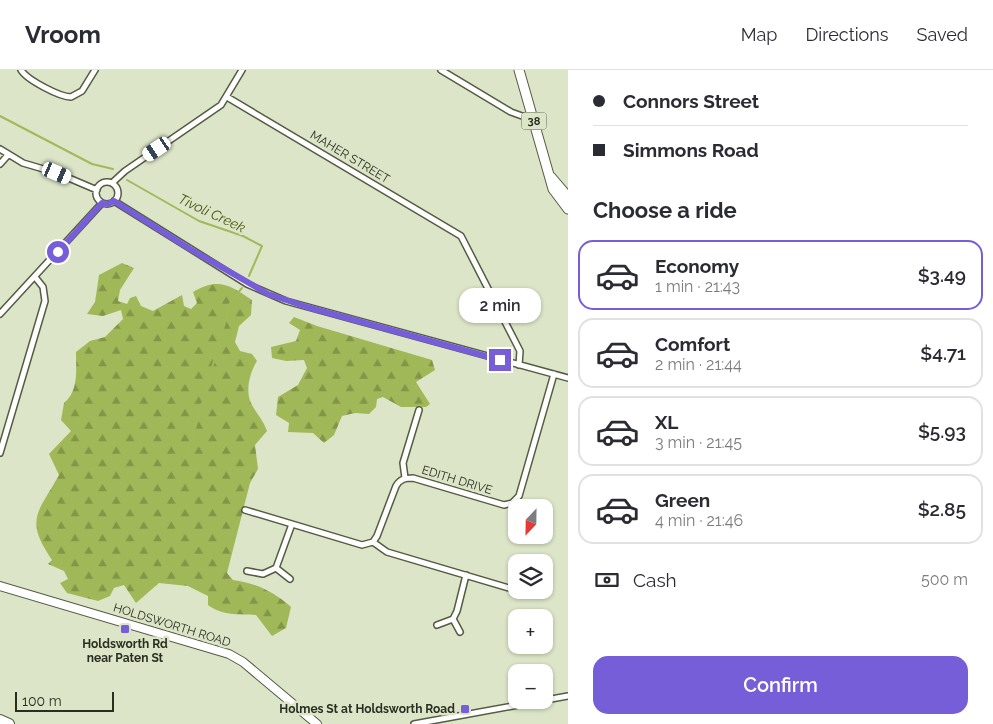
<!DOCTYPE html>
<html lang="en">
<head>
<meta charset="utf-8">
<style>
	body { margin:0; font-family:Raleway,sans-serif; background:#f7f7f7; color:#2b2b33; height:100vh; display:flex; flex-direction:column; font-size:19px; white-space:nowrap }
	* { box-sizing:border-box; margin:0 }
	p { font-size:16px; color:#7c7c81 }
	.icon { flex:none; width:28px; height:28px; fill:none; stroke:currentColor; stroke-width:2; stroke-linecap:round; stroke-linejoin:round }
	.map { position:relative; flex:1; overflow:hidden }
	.panel { display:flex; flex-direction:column; background:#fff; width:425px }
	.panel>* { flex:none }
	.hud { display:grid; align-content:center; height:110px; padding:0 25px; background:#fff }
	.needle { width:32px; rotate:202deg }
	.controls { position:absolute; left:508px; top:429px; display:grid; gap:10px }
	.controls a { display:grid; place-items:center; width:45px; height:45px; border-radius:10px; background:#fff; box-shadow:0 1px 4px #0004; font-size:25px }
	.scale { position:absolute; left:15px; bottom:12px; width:99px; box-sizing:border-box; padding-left:5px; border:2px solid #2a2e22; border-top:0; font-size:14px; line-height:18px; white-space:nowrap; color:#2a2e22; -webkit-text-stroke:4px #dce5c7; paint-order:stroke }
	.end { position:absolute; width:22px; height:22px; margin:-11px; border:6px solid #765ed9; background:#fff; box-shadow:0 0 0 2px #fff }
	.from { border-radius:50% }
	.bubble { position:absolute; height:35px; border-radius:15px; background:#fff; box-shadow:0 1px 4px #0004; font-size:16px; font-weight:600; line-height:35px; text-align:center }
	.car { position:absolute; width:15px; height:30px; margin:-15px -8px; border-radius:6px; box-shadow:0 0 4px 1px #0007; background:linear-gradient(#fff 24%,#345 0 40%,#fff 0 76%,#345 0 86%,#fff 0) }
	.hud b { display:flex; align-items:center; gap:18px; height:48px; font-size:19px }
	.hud b+b { border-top:1px solid #e1e1e2 }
	.hud i { width:12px; height:12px; background:#2b2b33 }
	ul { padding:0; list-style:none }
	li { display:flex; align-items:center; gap:15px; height:70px; margin:0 10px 8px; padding:0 15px; border:2px solid #e1e1e2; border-radius:15px }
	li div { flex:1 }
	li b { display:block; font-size:19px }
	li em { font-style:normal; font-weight:600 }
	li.active { border-color:#765ed9 }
	li>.icon { width:45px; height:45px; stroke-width:1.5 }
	h2 { padding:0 25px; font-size:22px; line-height:60px }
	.pay { display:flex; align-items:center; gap:12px; height:55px; padding:0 25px; font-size:19px }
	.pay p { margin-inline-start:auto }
	.button { display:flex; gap:10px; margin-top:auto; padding:10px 25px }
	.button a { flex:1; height:58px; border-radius:15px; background:#765ed9; color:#fff; font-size:20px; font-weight:600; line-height:58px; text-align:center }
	header { display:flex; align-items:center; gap:30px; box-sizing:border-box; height:70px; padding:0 25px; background:#fff; border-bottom:1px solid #e1e1e2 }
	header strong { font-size:24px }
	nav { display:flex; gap:28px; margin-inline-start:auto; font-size:18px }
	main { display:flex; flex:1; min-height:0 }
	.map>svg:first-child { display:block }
	.forest { fill:url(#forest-firs) }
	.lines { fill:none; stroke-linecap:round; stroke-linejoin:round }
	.stream { stroke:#a1b95a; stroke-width:2 }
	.street-casing { stroke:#545c42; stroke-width:8 }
	.secondary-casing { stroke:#545c42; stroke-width:10 }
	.primary-casing { stroke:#545c42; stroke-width:11 }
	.highway-casing { stroke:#545c42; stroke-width:12 }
	.street { stroke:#fff; stroke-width:5 }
	.secondary { stroke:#fff; stroke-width:8 }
	.primary { stroke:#fff; stroke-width:9 }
	.highway { stroke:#fff; stroke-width:10 }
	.route { stroke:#765ed9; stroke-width:6 }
	.poi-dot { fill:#765ed9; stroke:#dce5c7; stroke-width:2 }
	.labels { text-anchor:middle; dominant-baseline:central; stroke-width:5; stroke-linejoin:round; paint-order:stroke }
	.shield { fill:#dce5c7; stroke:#5f6554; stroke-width:1 }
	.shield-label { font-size:11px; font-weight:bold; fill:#2a2e22 }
	.street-label { font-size:12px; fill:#2a2e22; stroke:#dce5c7 }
	.poi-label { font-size:12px; font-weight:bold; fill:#2a2e22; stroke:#dce5c7 }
	.water-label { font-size:14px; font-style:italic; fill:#485711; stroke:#dce5c7 }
</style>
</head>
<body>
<header>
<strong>Vroom</strong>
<nav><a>Map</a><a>Directions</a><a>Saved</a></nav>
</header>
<main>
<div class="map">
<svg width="568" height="654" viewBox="0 0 568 654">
	<defs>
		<pattern id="forest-firs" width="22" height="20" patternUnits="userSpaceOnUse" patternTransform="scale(1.25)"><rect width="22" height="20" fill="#a0b858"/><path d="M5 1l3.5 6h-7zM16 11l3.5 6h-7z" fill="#839648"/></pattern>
	</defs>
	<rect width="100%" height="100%" fill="#dce5c7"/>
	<path class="forest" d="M122,193l12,5 -14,22 -2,11 9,3 3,-6 6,-2 5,10 12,5 29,-16 2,11 7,3 6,-6 -4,-11c25,-15 37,-7 59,8l-1,15 -12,11 -4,16 5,9 12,3 5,7c-7,11 -12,29 -6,42 5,10 12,17 16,28l-12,14 3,24 -8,14 -23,90 6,7c23,3 41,12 58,27l-5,21 -14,8 -16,-21c-18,-1 -33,1 -48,-10v-9l-20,-10 -29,-3 -23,20 -12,-18 -10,3 -4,8 -12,5 -31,-8 -7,-10 8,-4 -4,-8 -16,-7 4,-4c-28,-41 -14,-47 7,-85l-10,-21 22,-23 -10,-11 3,-17c15,-12 12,-34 12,-51l14,-11 15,-4 18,-18 -2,-9 -18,6 -16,-2 8,-12 4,-27z
		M294,247l23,9 115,34 3,10 -19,12 14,22 -4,3h-25l-18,-10 -6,2 -1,8 -7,7 -14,-1 -13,3 -8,19 -10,8 -11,-10 -25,-1 1,-9 -13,-8 2,-18 20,-12 9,-17 -3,-8 -18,1 -14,-3 -1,-11 25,-6 4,-11 -11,-7z"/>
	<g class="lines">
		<path class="stream" d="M0,46l92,48 21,5
			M127,110l72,41 44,15 19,10 -13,30
			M188,383l43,-152 11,-13"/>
		<g class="street-casing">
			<path id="street" d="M21,0c6,10 39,27 50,27l11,-6 13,-21
				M441,0l70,42 11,4h10
				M227,27l234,139 59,115 -1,14
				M0,79l23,14 34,10 40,17
				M0,94l8,-9
				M96 123a11 11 0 1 1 22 0a11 11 0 1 1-22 0Z
				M112,113l13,-12 96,-66 21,-35
				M114,131l133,83 39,17 282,77
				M0,244l102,-111
				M0,383l45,-152 -2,-14 -8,-10
				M405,408l-2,-15 16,-53
				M245,440l117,35 11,-3 4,-6 19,-50c4,-7 9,-8 17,-8l91,27 8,-2 7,-7 35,-122
				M373,472l14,10 125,37
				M247,501l16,3 13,-6
				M290,509l-14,-11 16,-44
				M453,549l4,-8 9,-36
				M437,555l16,-6 7,13
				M414,654l154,-28"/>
		</g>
		<g class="secondary-casing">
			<path id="secondary" d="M0,516l229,68 14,8 74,62"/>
		</g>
		<g class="primary-casing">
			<path id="primary" d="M519,0l34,119 15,20
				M551,107l17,20"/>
		</g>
		<g class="highway-casing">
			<path id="highway" d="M0,650l9,4"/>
		</g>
		<use href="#street" class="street"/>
		<use href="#secondary" class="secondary"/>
		<use href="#primary" class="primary"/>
		<use href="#highway" class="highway"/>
	</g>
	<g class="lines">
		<path class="route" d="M58,182l44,-49 6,1 6,-3 76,48 78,45 39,13 193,53"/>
	</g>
	<g class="poi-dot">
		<rect x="120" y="554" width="10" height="10" rx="2.5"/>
		<rect x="460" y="634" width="10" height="10" rx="2.5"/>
	</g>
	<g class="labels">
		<rect class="shield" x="521.5" y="42.5" width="25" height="17" rx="4"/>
		<g class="shield-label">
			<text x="534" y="51">38</text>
		</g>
		<g class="street-label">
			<text transform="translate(350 87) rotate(31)">MAHER STREET</text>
			<text transform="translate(457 410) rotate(17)">EDITH DRIVE</text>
			<text transform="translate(172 555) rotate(17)">HOLDSWORTH ROAD</text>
		</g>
		<g class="poi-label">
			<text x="125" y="574">Holdsworth Rd<tspan x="125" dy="14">near Paten St</tspan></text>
			<text x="455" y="639" text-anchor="end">Holmes St at Holdsworth Road</text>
		</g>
		<g class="water-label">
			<text transform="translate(212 143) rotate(25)">Tivoli Creek</text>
		</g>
	</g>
</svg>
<div class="controls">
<a><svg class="needle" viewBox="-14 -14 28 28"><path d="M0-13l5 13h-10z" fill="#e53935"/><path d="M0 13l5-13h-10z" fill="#7c7c81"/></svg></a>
<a><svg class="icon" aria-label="layers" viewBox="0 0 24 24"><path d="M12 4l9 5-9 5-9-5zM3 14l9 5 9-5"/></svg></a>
<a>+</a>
<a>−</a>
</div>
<div class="scale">100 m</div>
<i class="end from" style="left:58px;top:182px"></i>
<i class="end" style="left:500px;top:290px"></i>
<div class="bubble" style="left:459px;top:218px;width:82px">2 min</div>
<i class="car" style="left:157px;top:79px;rotate:236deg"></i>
<i class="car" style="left:57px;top:103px;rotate:113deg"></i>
</div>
<section class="panel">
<div class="hud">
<b><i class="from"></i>Connors Street</b>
<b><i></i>Simmons Road</b>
</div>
<h2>Choose a ride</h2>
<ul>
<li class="active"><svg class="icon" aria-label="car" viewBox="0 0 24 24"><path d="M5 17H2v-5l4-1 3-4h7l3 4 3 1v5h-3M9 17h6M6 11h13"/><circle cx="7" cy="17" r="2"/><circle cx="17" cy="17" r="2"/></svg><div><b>Economy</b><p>1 min · 21:43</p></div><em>$3.49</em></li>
<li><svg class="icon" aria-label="car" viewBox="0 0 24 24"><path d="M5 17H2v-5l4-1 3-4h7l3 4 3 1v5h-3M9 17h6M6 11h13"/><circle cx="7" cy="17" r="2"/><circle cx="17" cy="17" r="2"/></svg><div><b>Comfort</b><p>2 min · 21:44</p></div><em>$4.71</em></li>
<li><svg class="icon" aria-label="car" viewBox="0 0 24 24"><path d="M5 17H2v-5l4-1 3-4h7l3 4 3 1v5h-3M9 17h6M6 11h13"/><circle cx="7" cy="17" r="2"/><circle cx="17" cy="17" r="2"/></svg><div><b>XL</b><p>3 min · 21:45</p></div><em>$5.93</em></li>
<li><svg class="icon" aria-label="car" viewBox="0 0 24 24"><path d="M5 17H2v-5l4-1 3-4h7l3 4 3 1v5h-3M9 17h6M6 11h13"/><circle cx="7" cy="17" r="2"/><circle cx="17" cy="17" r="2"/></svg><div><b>Green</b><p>4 min · 21:46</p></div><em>$2.85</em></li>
</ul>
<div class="pay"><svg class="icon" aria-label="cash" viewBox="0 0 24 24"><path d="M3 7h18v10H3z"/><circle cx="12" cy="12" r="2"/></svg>Cash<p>500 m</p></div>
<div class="button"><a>Confirm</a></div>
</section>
</main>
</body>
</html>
